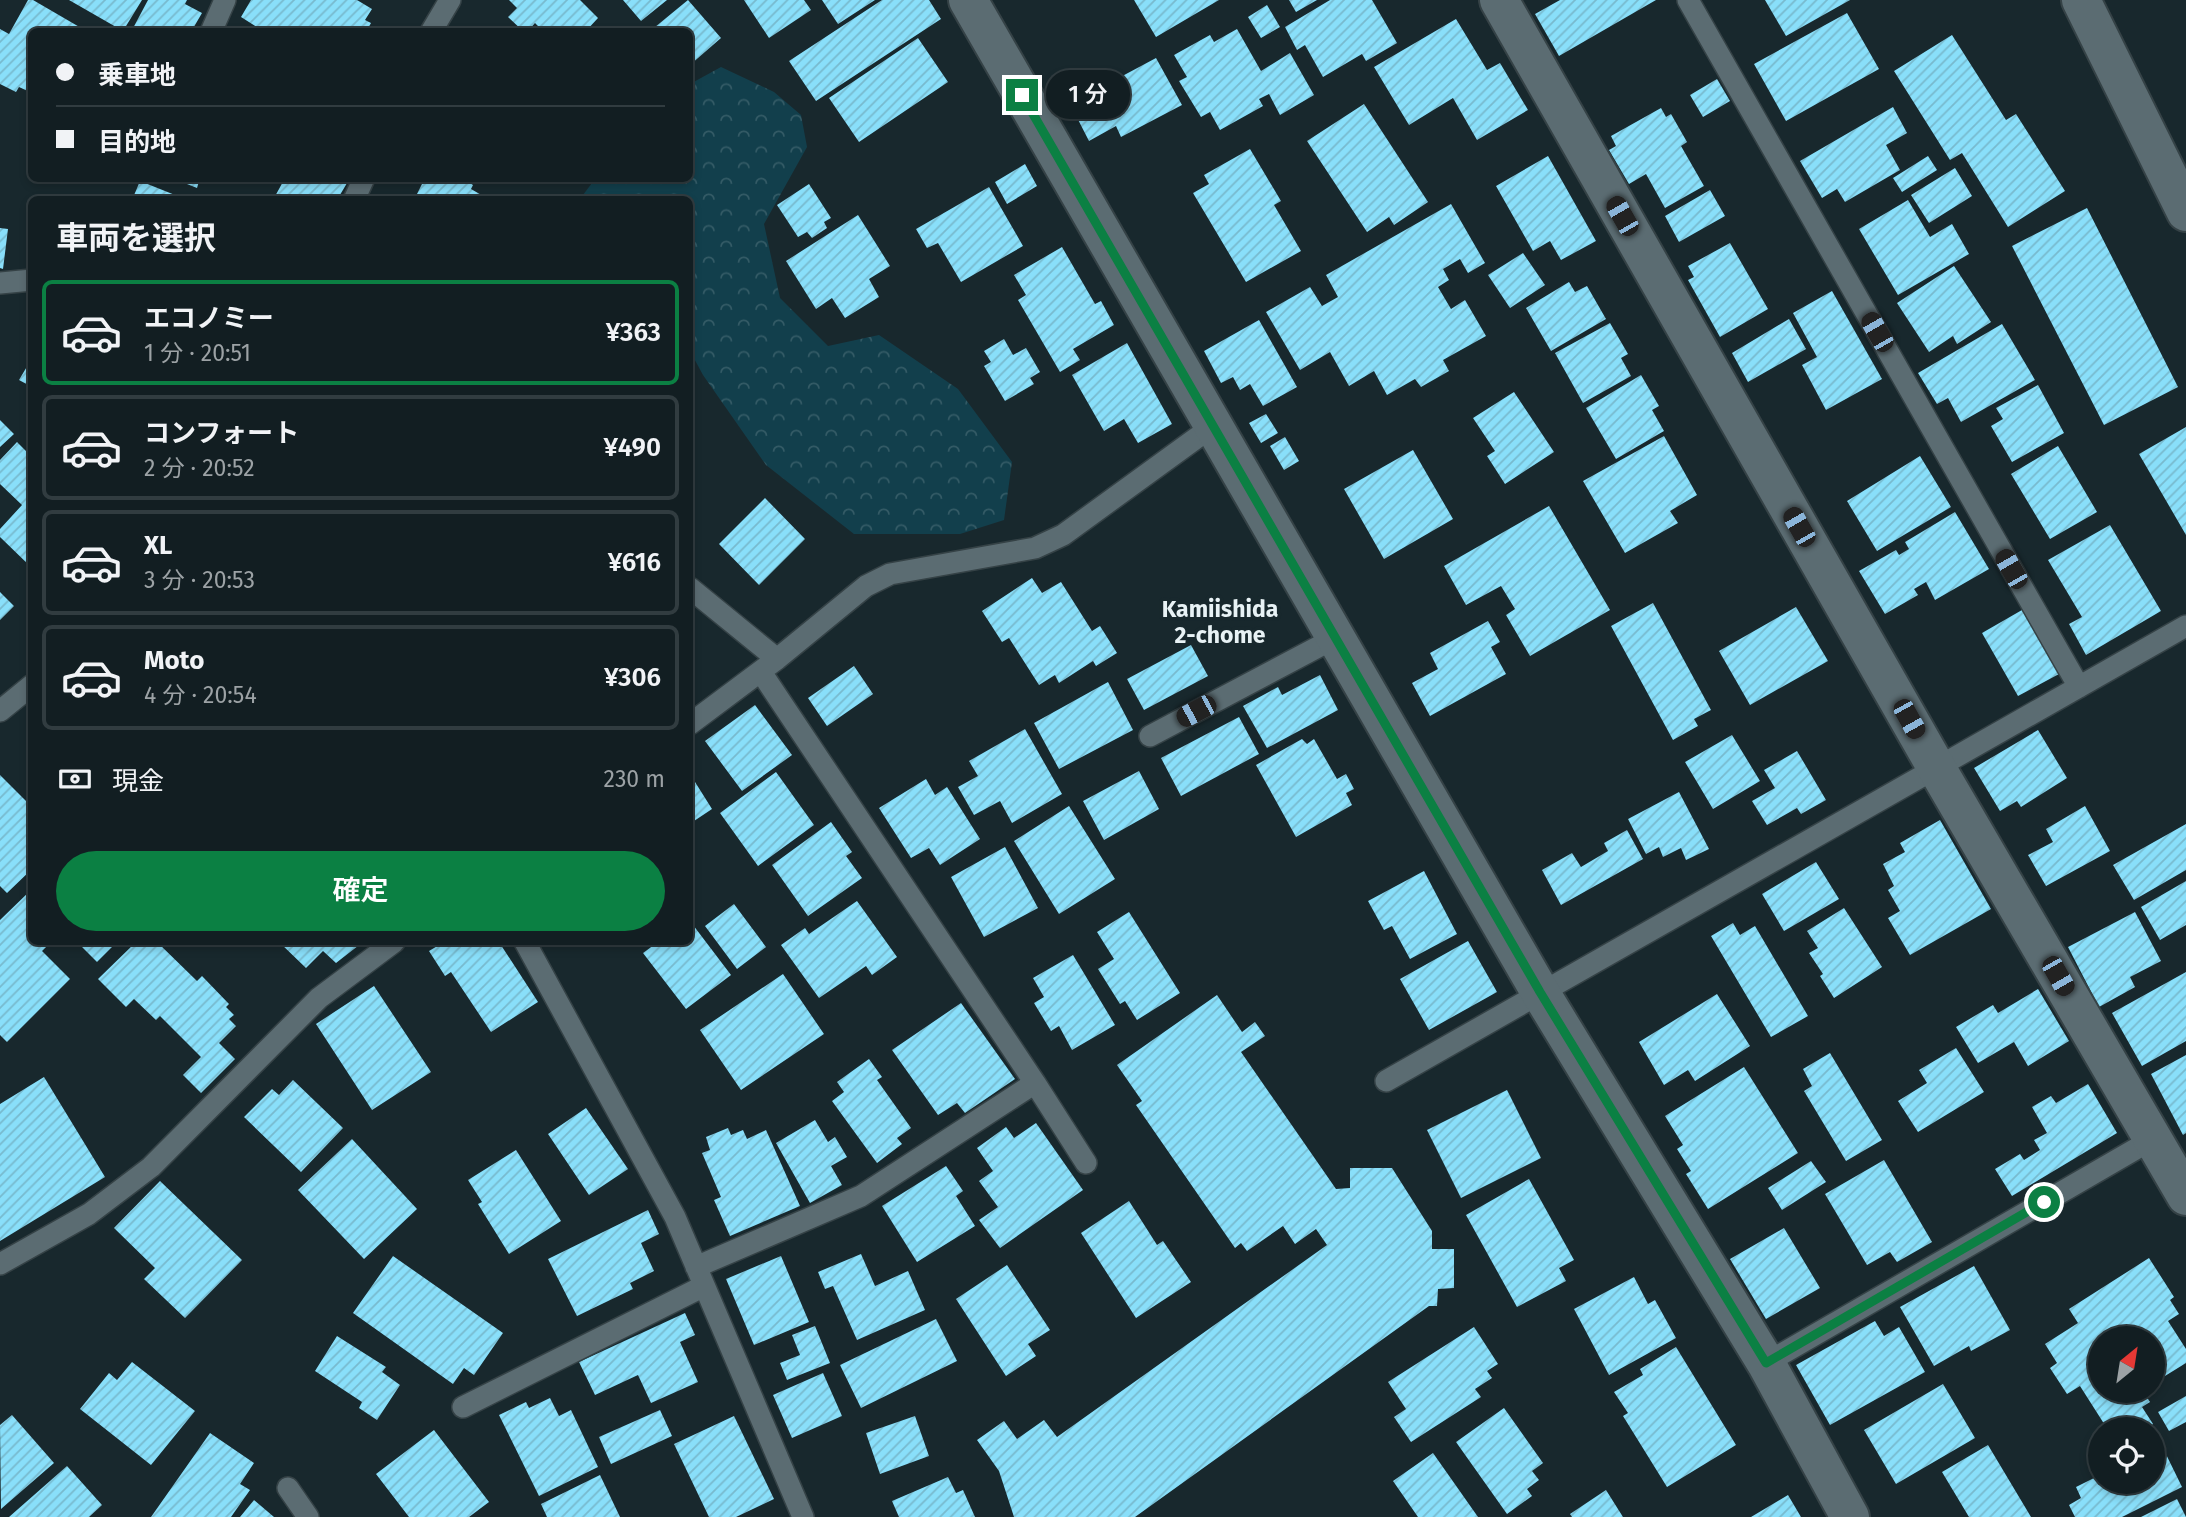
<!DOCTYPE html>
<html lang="ja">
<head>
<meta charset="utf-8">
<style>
	body { margin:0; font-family:"Fira Sans","Noto Sans JP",sans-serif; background:#1f2b2f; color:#f1f3f6; height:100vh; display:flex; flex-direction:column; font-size:26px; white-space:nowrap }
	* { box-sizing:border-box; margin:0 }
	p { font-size:23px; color:#9ca2a5 }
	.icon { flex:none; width:38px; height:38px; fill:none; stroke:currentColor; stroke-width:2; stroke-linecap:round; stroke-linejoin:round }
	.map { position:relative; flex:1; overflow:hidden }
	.drawer { position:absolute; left:28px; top:196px; width:665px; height:749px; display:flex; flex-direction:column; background:#121e22; border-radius:10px; box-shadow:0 4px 10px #0003,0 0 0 2px #313c40 }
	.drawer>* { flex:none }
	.hud { position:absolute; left:28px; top:28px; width:665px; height:154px; border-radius:10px; box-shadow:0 4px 10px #0003,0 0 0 2px #313c40; display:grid; align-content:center; height:154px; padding:0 28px; background:#121e22 }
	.needle { width:46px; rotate:30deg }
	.controls { position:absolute; left:2088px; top:1326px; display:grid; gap:14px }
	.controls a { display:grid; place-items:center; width:77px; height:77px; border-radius:50%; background:#121e22; box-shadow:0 4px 10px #0003,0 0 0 2px #313c40; font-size:35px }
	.end { position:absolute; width:32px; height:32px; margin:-16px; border:9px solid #0b8043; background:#fff; box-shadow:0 0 0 4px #fff }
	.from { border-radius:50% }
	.bubble { position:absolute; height:49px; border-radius:24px; background:#121e22; box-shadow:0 4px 10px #0003,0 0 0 2px #313c40; font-size:23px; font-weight:600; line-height:49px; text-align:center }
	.car { position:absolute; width:21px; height:42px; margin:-21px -10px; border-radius:9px; box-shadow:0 0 5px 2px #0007; background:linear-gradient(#222 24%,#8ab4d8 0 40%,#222 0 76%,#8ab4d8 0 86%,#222 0) }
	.hud b { display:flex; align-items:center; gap:24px; height:66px; font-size:26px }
	.hud b+b { border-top:2px solid #313c40 }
	.hud i { width:18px; height:18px; background:#f1f3f6 }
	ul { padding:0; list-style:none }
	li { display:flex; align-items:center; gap:21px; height:105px; margin:0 14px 10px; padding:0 14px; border:4px solid #313c40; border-radius:10px }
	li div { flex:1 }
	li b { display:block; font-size:26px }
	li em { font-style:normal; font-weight:600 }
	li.selected { border-color:#0b8043 }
	li>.icon { width:63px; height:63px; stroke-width:1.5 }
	h2 { padding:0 28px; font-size:32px; line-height:84px }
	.pay { display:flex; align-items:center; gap:18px; height:77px; padding:0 28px; font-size:26px }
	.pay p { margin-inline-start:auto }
	.cta { display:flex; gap:14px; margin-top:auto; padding:14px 28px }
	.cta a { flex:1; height:80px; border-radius:42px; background:#0b8043; color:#fff; font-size:28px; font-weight:600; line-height:80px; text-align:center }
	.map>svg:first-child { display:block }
	.forest { fill:url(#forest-crowns) }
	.building { fill:url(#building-hatch) }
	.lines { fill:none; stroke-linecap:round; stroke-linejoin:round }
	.lane-casing { stroke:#354246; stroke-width:24 }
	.street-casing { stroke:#354246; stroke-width:42 }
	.lane { stroke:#5b6c72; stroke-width:21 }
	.street { stroke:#5b6c72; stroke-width:38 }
	.route { stroke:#0b8043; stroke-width:9 }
	.labels { text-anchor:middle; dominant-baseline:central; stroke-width:7; stroke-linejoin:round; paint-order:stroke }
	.neighbourhood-label { font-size:23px; font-weight:bold; fill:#e8f2f5; stroke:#18282d }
</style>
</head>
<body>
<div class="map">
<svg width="2186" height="1517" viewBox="0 0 2186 1517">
	<defs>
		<pattern id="forest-crowns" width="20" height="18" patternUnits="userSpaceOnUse" patternTransform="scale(1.75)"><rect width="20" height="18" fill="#123f4c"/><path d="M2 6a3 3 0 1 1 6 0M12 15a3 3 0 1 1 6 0" fill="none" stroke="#345b66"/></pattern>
		<pattern id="building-hatch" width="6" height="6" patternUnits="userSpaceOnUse" patternTransform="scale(1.75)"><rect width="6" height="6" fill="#89dffa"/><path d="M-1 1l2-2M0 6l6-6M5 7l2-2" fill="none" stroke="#78bace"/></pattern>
	</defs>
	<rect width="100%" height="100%" fill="#18282d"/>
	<path class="forest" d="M721,67l53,25 27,23 6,32 -43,77 16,74 48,48 51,-11 79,54 54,73 -8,58 -44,14h-106l-88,-69 -63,-90 -13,-24v-151l-110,-1 15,-20 95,-1v-94z"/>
	<path class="building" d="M28,0h5l55,32h-56v61l-13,-6 -3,5 -16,-8v-55l9,5z
		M69,0h73l-19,31z
		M148,0h39l-2,4 17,9 -11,19h-60z
		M251,0h106l15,9 -7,11 6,3 -5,9h-101l-24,-15z
		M509,0h71l18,18 -13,14h-41l-9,-9 -8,9h-3l-16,-15 9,-9z
		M623,0h44l-26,21z
		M688,0l33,38 -31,27v-33h-41z
		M744,0h60l7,10 -42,28z
		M822,0h53l-37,24z
		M882,0h47l12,19 -125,82 -27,-40z
		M1134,0h85l-63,37z
		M1289,0h28l-21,12z
		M1330,0h42l25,43 -31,18 -4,-7 -39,23 -18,-32 -8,5 -12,-23z
		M1560,0h96l-97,56 -24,-42z
		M1765,0h85l-64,36z
		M1267,5l13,22 -19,11 -13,-21z
		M1847,13l32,56 -93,52 -32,-57z
		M1456,19l31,51 13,-7 28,47 -51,30 -24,-42 -44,27 -35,-58z
		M1237,29l24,42 29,-18 24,42 -34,20 -11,-21 -10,5 4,7 -43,24 -10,-18 -9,5 -22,-36 8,-4 -13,-22 36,-20 4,7z
		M1952,35l54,85 10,-6 49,77 -57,36 -46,-74 -12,7 -56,-89z
		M918,38l30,44 -89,60 -30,-44z
		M1156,58l26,47 -61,32 -5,-11 -27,15 -19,-37z
		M1717,79l13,22 -27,16 -13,-22z
		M1364,104l64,98 -34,23 -5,-8 -22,15 -60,-91z
		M1893,107l14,26 -21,12 14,25 -55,32 -8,-13 -15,9 -22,-37z
		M1661,108l5,9 5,-3 16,28 -6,4 23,40 -39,22 -19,-34 -17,10 -20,-34 7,-4 -5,-10z
		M1250,149l31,52 -7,4 27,46 -55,31 -53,-89 16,-9 -5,-9z
		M1548,156l48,85 -35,19 -11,-19 -17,10 -37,-65z
		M1928,156l9,14 -35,22 -9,-14z
		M1025,164l12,22 -30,18 -12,-22z
		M1955,168l17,28 -43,27 -18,-28z
		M172,178h28l-3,10z
		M285,178h65l-13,22h-64z
		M425,178h37l11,7 -2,4 19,11h-76z
		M140,181l45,18v1h-53z
		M809,184l22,34 -7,4 3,6 -15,10 -5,-6 -9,5 -21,-32z
		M989,187l34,59 -62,36 -23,-39 -11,5 -11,-19z
		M1710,190l15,26 -46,26 -14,-26z
		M1908,200l22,37 22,-13 17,30 -71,41 -39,-66z
		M1451,204l34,59 -17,10 -8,-14 -17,10 6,11 -11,7 13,22 14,-9 21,36 -43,24 6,11 -28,16 -6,-8 -28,16 -13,-24 -25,15 -19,-34 -30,18 -34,-58 44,-25 12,19 16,-9 -12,-22z
		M2087,208l91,179 -74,38 -92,-179z
		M858,215l32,51 -21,13 10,18 -34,21 -13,-20 -16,11 -30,-48z
		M0,228l8,1 -5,40 -3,-1z
		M1730,243l38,66 -48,28 -32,-57 6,-3 -6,-11z
		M1062,247l33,57 6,-3 13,24 -41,24 7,11 -20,12 -42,-72 8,-5 -12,-20z
		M1523,253l22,32 -35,23 -22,-33z
		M1954,266l37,56 -34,22 -4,-8 -24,16 -32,-49z
		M1569,282l6,10 12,-6 19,33 -55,32 -25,-43z
		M1832,291l50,88 -56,31 -24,-45 15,-8 -24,-44z
		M1789,319l17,30 -58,33 -16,-29z
		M1259,320l38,67 -34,19 -13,-22 -10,6 -7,-13 -12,6 -17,-32z
		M1610,323l18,31 -7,4 10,18 -48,27 -28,-50z
		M2002,324l33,56 -74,42 -13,-24 -11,6 -19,-31z
		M1004,339l9,16 13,-7 14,24 -10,6 4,6 -29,17 -21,-35 7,-4 -7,-11z
		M1127,343l45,81 -34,19 -14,-24 -20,12 -32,-56z
		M32,358v29l-13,-7z
		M1641,375l18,31 -7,4 12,21 -48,28 -30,-51z
		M2038,385l26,48 -52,29 -21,-36 12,-7 -7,-11z
		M1514,392l40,60 -49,32 -18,-28 8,-5 -22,-33z
		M1266,414l12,19 -17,10 -12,-20z
		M0,420l14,14 -14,13z
		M2186,427v108l-47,-81z
		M1664,436l33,59 -27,16 8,12 -53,30 -42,-72z
		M1285,437l14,24 -15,9 -14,-24z
		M17,442l15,15v111l-32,-31v-8l22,-24 -22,-21v-24z
		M2058,446l39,66 -47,27 -39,-65z
		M1413,450l40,69 -69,40 -40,-70z
		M1920,456l31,51 -74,44 -30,-50z
		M765,498l40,41 -46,46 -40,-41z
		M1549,506l61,104 -80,46 -24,-41 9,-6 -14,-23 -35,19 -22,-39z
		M1955,512l34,57 -54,31 -9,-18 -12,7 4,6 -33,19 -26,-43 37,-21 3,5 10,-6 -4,-7z
		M2110,525l51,86 -75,44 -17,-31 13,-7 -34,-57z
		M1032,578l10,15 19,-11 31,49 8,-5 17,27 -21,13 -3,-5 -34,22 -4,-8 -16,10 -30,-47 -7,4 -20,-31z
		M0,592l14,14 -14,14z
		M1653,603l58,107 -17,9 4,7 -25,14 -62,-114z
		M1796,607l32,54 -78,44 -31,-54z
		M2022,610l37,64 -41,22 -36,-63z
		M1488,621l12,21 -9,5 15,27 -76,42 -18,-33 26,-14 -8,-16z
		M1191,645l17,31 -64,34 -17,-31z
		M854,666l19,28 -46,32 -19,-28z
		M1320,675l18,35 -71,38 -24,-42 35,-19 4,8z
		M1108,682l25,48 -74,39 -25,-46z
		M755,705l37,50 -50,36 -37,-50z
		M1239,717l20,37 -78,42 -20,-38z
		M1025,729l37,65 -50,29 -12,-22 -26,14 -16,-28 20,-11 -9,-15z
		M2038,730l29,48 -46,29 -4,-6 -17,10 -26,-43z
		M1732,735l28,46 -47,28 -28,-47z
		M1302,739l5,5 7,-5 23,40 9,-5 8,15 -8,4 6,12 -56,32 -40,-72z
		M1797,751l29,49 -25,14 -4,-6 -30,17 -15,-24 23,-13 -11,-18z
		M1139,771l20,38 -55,31 -21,-39z
		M776,772l38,53 -56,41 -38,-53z
		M690,774l22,35 -21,14 -1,-2z
		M0,775l32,32v62l-25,24 -7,-7z
		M926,779l9,16 12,-8 33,52 -40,26 -11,-17 -18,10 -32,-50z
		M1679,792l30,57 -23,11 -5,-12 -18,9 -4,-10 -13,7 -18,-35z
		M1069,806l46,73 -56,35 -45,-73z
		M2085,806l25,45 -64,35 -18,-31 25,-13 -7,-13z
		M1940,820l51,89 -81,46 -22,-37 12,-7 -12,-21 6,-4 -11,-22 22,-12 -5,-9z
		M831,822l21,30 -6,4 16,22 -54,38 -36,-51z
		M2186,824v46l-52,30 -21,-35z
		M1627,830l16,29 -82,46 -19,-35 30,-17 9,14 27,-16 -4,-8z
		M1005,847l33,61 -54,29 -33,-60z
		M1816,862l23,37 -55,32 -22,-37z
		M1424,871l33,63 -47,25 -18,-33 -8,4 -16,-29z
		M2186,881v44l-26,15 -19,-33z
		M32,889v53h19l-9,9 28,28 -63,63 -7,-7v-115z
		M857,901l40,56 -25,18 -6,-9 -47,32 -38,-53 24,-17 4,6z
		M734,904l32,43 -29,22 -32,-43z
		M1844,908l38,59 -48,31 -14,-22 3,-2 -14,-21 9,-5 -11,-17z
		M1129,912l51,81 -43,27 -12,-19 -5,3 -22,-35 16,-10 -17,-27z
		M2135,912l26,49 -31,16 5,10 -36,20 -31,-60z
		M690,921l41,54 -45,34 -43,-56 15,-11h32z
		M1733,923l7,12 15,-9 53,90 -37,21 -60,-101z
		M1468,941l29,51 -68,38 -29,-51z
		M77,942h40l-20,20z
		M136,942h21l40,39 5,-5 27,28 -3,3 8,8 -5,4 7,7 -17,17 16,16 -34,34 -18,-18 18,-18 -41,-41 -4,4 -22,-21 -8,8 -28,-28z
		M279,942h84l-27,21 -13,-12 -17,17z
		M444,942h55l39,60 -47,30 -40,-60 -6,4 -16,-25z
		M1073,955l42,70 -43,25 -13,-24 -8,5 -17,-28 10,-6 -11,-19z
		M2186,972v69l-44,25 -30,-53z
		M783,974l41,60 -83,56 -41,-60z
		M374,986l57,86 -59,38 -56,-86z
		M2038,989l31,52 -41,25 -14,-24 -36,21 -22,-36 37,-22 5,8z
		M1717,994l33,52 -55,35 -7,-11 -24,15 -25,-43z
		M1217,995l25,37 13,-10 10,14 -24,16 95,137 14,-1v-20h42l40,63v18h22v39l-16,1 -1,17h-8l-294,211h-121l-15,-46 -22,-31 27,-19 13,18 27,-19 13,17 270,-192 -11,-16 -21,15 -12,-18 -36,25 -6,-8 -6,5 -99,-143 6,-4 -25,-36z
		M961,1003l54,76 -50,34 -8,-10 -19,12 -46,-65z
		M1956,1048l28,44 -66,40 -20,-31 29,-18 -8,-13z
		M1830,1053l52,87 -36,21 -42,-70 8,-5 -9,-17z
		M2186,1055v78l-3,2 -32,-61z
		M869,1059l13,18 -5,3 34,48 -14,10 5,6 -25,19 -45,-62 12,-9 -7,-10z
		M1744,1067l54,86 -90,56 -22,-35 5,-3 -14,-22 6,-4 -18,-29z
		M44,1077l61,100 -105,64v-137z
		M293,1080l50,48 -42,44 -57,-55 28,-28 7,6z
		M2088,1084l29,49 -105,63 -17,-27 25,-15 4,6 16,-10 -6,-10 13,-7 -15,-26 19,-11 5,7z
		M1507,1090l34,68 -80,40 -34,-68z
		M586,1108l42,61 -39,26 -41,-61z
		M815,1120l13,22 7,-5 12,20 -16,9 11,19 -32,18 -34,-60z
		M1036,1123l47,67 -83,58 -21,-28 19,-13 -19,-26 14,-10 -16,-23 29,-21 8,11z
		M728,1128l3,7 12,-5 4,9 19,-9 34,76 -70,30 -16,-36 7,-3 -19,-44 8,-3 -4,-13z
		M352,1139l65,70 -53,50 -66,-69z
		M516,1150l45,71 -52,33 -31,-50 4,-2 -14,-22z
		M1884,1160l48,82 -35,20 -7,-10 -23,13 -42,-71z
		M1811,1161l15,21 -44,28 -14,-22z
		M946,1166l17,25 -7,5 19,30 -58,36 -35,-56z
		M1529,1179l45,81 -15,8 7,13 -49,26 -51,-92z
		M160,1181l82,79 -57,58 -41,-39 11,-11 -41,-40z
		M1129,1201l28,44 6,-4 28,41 -55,36 -55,-85z
		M648,1210l11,24 -18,9 13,28 -24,12 3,6 -56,27 -29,-57z
		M1784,1228l36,60 -54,31 -36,-60z
		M861,1254l14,32 33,-15 17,39 -68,30 -24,-54 -8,3 -7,-17z
		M393,1256l110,77 -29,42 -10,-7 -11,16 -100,-71z
		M781,1256l28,66 -55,23 -28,-66z
		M2149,1258l25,39 -4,3 9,14 -11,7 18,28v14l-34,21v-45h-52v52h43l7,11 -8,5 11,17 -8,6h-37l-28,-44 -13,8 -17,-26 7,-5 -12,-19 33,-21 -9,-14z
		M1007,1265l43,65 -22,14 8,12 -30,20 -50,-77z
		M1974,1266l36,64 -39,21 -2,-5 -35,20 -34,-59z
		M1634,1277l14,27 7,-4 21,38 -67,37 -35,-66z
		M685,1313l10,22 -15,7 18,40 -47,21 -13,-28 -43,20 -16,-33z
		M936,1319l21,42 -96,47 -21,-43z
		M1875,1321l9,15 15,-9 26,45 -95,53 -34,-60z
		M815,1326l15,37 -43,17 -7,-17 20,-8 -8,-20z
		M1474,1327l24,37 -11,7 5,7 -17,11 6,8 -70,45 -17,-25 12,-8 -18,-27z
		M337,1336l49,31 -4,5 18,13 -23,35 -18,-12 3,-6 -47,-31z
		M1676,1347l60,98 -69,42 -44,-71 5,-3 -14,-21 29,-17 -3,-6z
		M132,1362l63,49 -44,54 -71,-56 29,-36 8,7z
		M823,1373l19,43 -50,22 -19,-43z
		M1943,1384l32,54 -79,46 -32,-54z
		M2186,1396v26l-17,9 -11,-19z
		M550,1398l9,18 12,-6 27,57 -59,29 -40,-81 27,-13 3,6z
		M1504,1408l39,55 -11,8 7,9 -12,9 5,7 -25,18 -51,-72z
		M660,1410l12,26 -61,28 -12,-27z
		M12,1415l42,48 -53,46 -1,-84z
		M734,1416l40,83 -38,18h-27l-35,-73z
		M915,1416l14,40 -49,18 -14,-41z
		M434,1430l55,72 -20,15h-60l-33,-43z
		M210,1433l44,30 -14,21 10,6 -19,27h-80z
		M2161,1444l21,43 -60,30h-47l-6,-12 12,-7 -5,-11 24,-12v7h52v-33z
		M1988,1445l43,72h-62l-27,-45z
		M1433,1453l45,64h-60l-25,-36z
		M67,1466l35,39 -13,12h-80z
		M600,1475l20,42h-73l-6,-13z
		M948,1477l8,16 7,-3 12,27h-76l-7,-16z
		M1606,1490l17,27h-51l-2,-3z
		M1788,1495l13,22h-50z
		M2177,1499l9,18h-45z
		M254,1500l20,17h-34z"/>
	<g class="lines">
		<g class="lane-casing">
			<path id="lane" d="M1688,0l391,687
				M211,32l14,-32
				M431,32l19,-32
				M354,200l10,-22
				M0,283l32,-3
				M690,588l87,71
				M0,711l32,-26
				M690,724l87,-65 89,-73 24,-12 145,-26 28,-13 150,-109
				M1150,736l185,-98
				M525,942l150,275 128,300
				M1386,1081l800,-455
				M1035,1083l51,80
				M0,1264l89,-50 62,-47 168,-169 75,-56
				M696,1267l165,-71 174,-113 -274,-411
				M1766,1363l387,-224
				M463,1407l241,-121
				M288,1488l20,29"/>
		</g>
		<g class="street-casing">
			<path id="street" d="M968,0l572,992 226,371 84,154
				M1499,0l437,767 250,429
				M2081,0l105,212"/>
		</g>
		<use href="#lane" class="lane"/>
		<use href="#street" class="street"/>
	</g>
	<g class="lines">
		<path class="route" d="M1022,95l518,897 226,371 278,-161"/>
	</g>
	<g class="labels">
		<g class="neighbourhood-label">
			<text x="1220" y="609">Kamiishida<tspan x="1220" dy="26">2-chome</tspan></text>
		</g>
	</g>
</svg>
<div class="controls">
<a><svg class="needle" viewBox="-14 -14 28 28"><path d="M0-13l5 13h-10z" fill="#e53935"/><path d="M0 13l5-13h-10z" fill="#9ca2a5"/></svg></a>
<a><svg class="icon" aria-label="locate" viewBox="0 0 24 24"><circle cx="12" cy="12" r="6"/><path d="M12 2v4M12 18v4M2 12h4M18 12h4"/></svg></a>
</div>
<i class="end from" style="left:2044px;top:1202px"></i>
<i class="end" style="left:1022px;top:95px"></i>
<div class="bubble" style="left:1046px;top:70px;width:84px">1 分</div>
<i class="car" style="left:1622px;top:216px;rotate:330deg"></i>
<i class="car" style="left:1877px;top:332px;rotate:330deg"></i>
<i class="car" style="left:1799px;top:527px;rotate:330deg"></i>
<i class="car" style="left:2011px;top:569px;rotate:330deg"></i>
<i class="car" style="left:1196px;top:711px;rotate:242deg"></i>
<i class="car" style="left:1909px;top:719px;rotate:151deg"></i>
<i class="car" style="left:2058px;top:976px;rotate:150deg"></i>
<div class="hud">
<b><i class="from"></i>乗車地</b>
<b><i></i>目的地</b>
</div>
<section class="drawer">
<h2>車両を選択</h2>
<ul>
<li class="selected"><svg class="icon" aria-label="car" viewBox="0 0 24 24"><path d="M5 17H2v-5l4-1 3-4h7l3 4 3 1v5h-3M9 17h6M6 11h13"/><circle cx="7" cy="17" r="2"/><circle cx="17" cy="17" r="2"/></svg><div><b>エコノミー</b><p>1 分 · 20:51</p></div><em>¥363</em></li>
<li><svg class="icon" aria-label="car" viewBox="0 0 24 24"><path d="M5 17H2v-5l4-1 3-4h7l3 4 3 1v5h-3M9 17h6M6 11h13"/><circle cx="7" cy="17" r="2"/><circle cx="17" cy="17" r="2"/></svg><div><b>コンフォート</b><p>2 分 · 20:52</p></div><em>¥490</em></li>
<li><svg class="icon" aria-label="car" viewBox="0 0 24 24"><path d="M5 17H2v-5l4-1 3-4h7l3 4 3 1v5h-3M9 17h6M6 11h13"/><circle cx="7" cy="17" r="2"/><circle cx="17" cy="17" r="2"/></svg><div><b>XL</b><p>3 分 · 20:53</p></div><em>¥616</em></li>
<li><svg class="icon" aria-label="car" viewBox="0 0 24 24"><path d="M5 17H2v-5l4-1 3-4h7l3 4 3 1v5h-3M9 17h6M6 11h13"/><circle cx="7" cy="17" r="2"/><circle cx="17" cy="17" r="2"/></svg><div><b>Moto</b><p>4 分 · 20:54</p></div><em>¥306</em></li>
</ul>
<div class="pay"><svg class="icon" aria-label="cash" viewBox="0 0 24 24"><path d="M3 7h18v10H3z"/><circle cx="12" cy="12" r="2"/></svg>現金<p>230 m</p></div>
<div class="cta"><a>確定</a></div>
</section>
</div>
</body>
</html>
